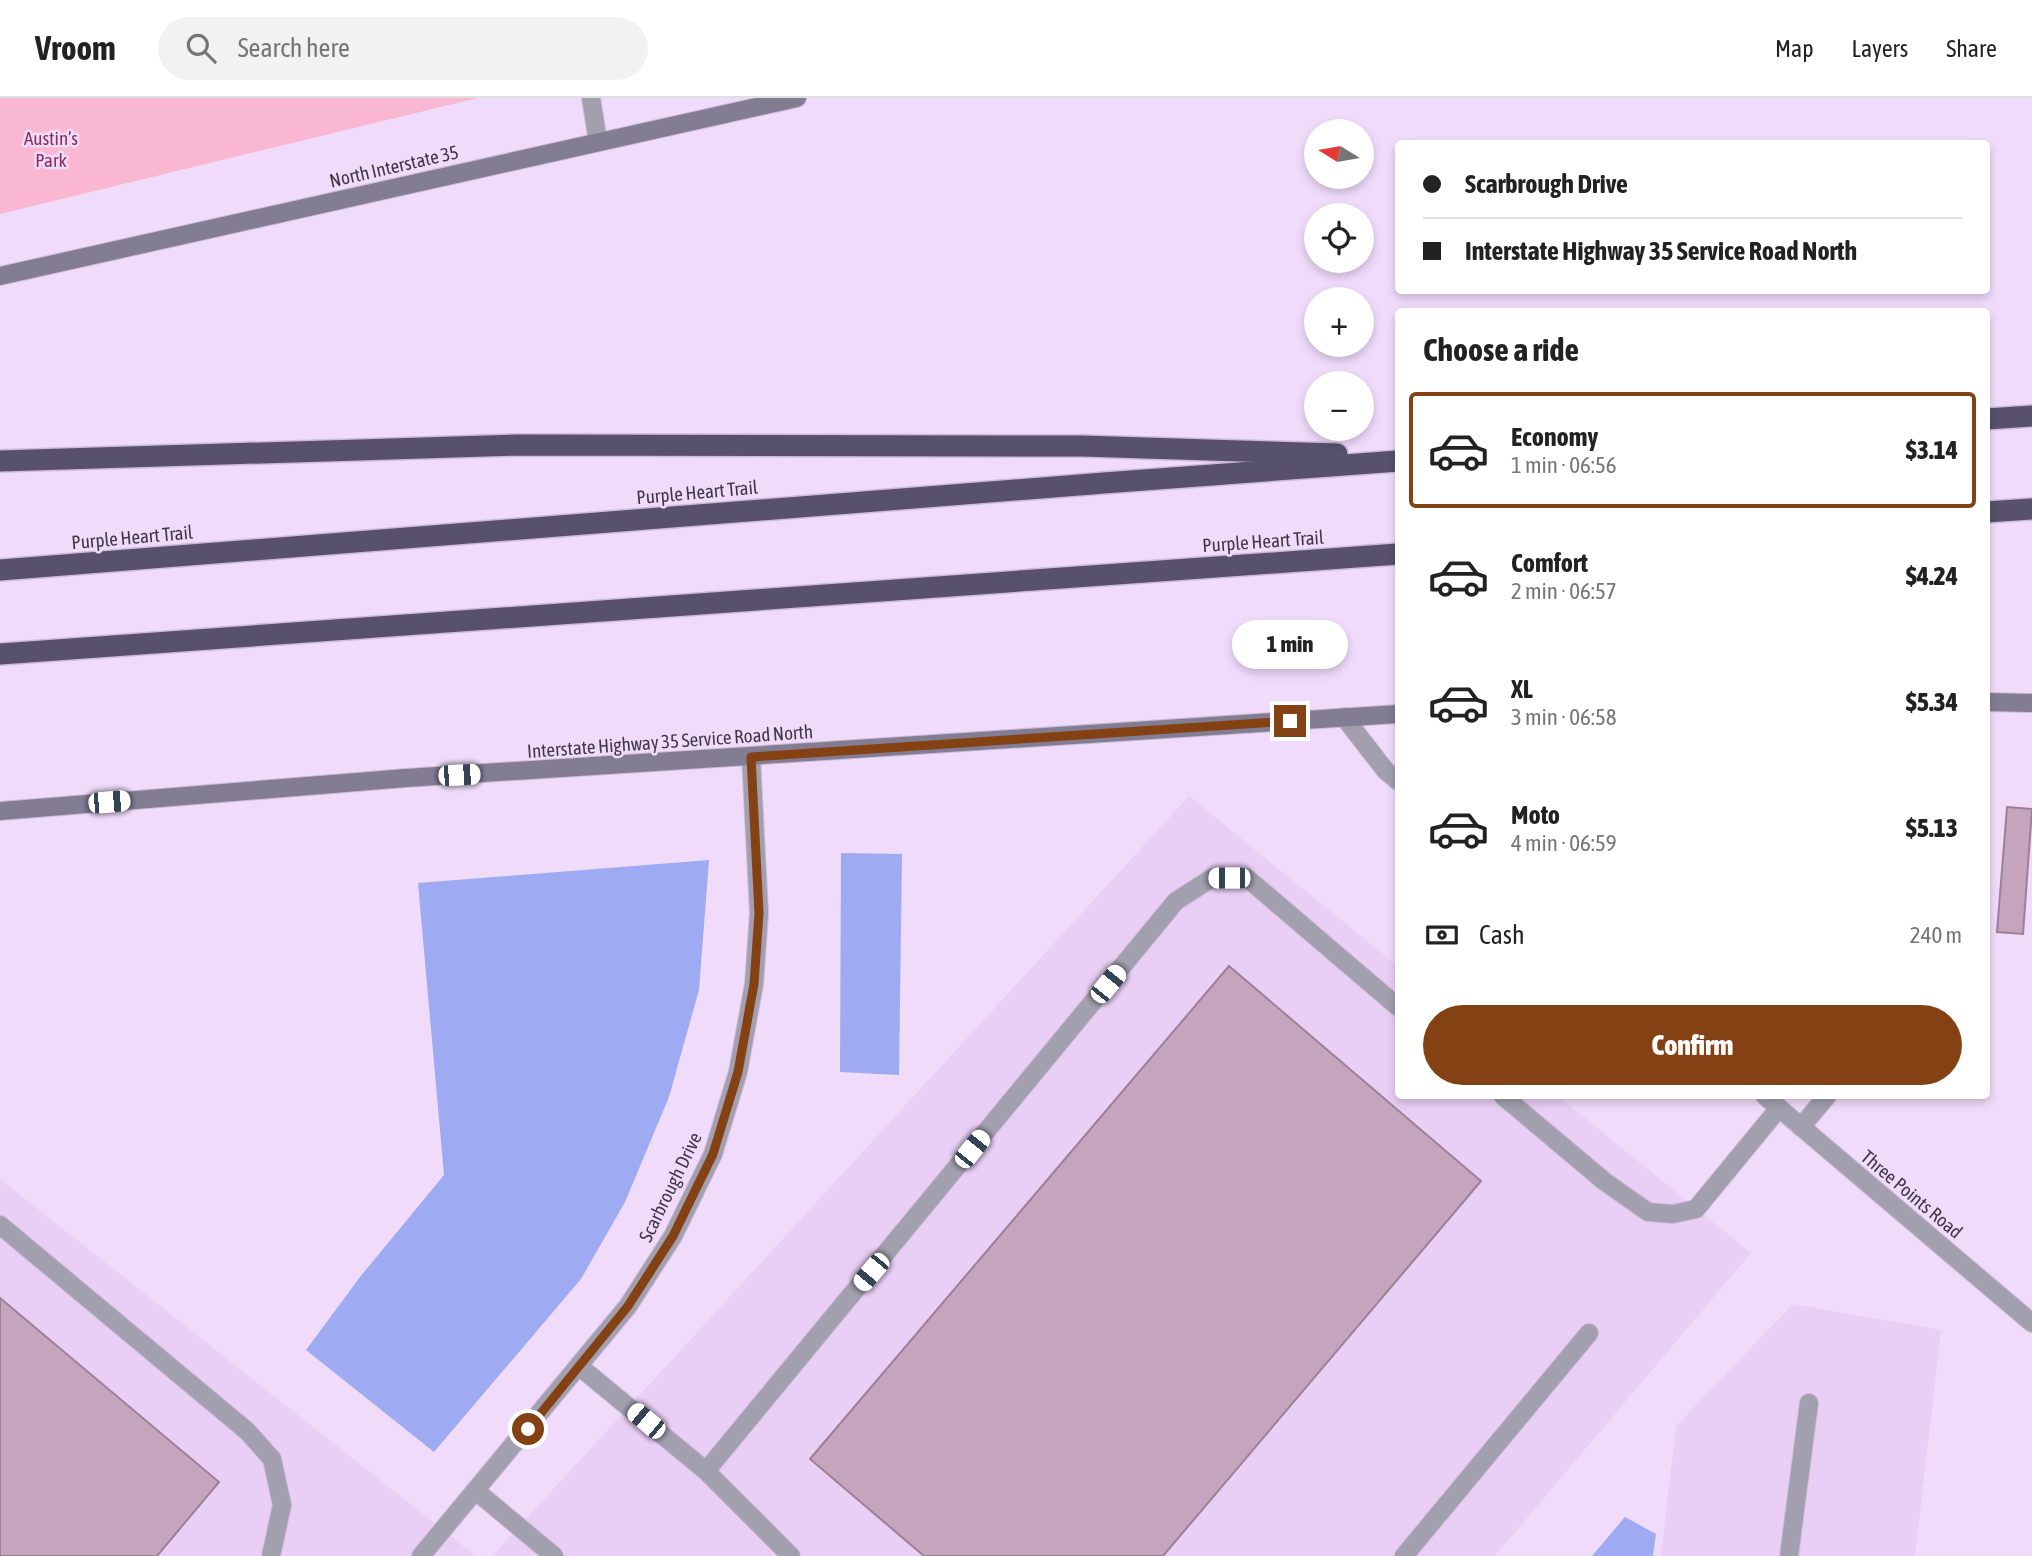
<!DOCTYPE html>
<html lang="en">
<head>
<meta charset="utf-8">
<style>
	body { margin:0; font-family:"Asap Condensed",sans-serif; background:#f2f2f2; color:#222; height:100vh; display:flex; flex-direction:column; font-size:26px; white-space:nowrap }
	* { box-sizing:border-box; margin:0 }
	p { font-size:23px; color:#767676 }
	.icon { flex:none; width:38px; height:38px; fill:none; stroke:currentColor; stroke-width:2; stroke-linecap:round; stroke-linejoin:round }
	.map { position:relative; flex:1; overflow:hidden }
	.panel { position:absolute; left:1395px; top:210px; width:595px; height:791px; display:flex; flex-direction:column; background:#fff; border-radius:7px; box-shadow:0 4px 10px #0003 }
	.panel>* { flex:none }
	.top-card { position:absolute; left:1395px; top:42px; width:595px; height:154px; border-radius:7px; box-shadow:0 4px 10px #0003; display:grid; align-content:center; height:154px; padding:0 28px; background:#fff }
	.needle { width:46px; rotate:281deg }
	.fabs { position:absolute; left:1304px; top:21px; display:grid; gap:14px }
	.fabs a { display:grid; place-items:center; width:70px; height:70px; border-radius:50%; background:#fff; box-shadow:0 4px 10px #0003; font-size:35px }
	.end { position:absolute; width:32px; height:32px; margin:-16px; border:9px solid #844113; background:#fff; box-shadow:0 0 0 4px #fff }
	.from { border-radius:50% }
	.bubble { position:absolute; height:49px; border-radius:24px; background:#fff; box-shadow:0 4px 10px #0003; font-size:23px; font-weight:800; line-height:49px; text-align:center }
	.car { position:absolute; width:21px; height:42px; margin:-21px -10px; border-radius:9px; box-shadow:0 0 5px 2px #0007; background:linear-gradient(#fff 24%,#345 0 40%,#fff 0 76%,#345 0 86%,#fff 0) }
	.top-card b { display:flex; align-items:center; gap:24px; height:66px; font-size:26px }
	.top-card b+b { border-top:2px solid #e0e0e0 }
	.top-card i { width:18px; height:18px; background:#222 }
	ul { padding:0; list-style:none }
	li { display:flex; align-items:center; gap:21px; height:116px; margin:0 14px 10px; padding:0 14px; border:4px solid transparent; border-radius:7px }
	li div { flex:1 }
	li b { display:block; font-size:26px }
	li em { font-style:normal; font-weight:800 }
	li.active { border-color:#844113 }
	li>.icon { width:63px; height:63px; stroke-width:1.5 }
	h2 { padding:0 28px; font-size:32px; line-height:84px }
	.pay { display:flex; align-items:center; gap:18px; height:77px; padding:0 28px; font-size:26px }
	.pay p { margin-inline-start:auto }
	.button { display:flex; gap:14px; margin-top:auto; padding:14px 28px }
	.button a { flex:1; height:80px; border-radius:42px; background:#844113; color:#fff; font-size:28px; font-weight:800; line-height:80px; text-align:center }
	header { display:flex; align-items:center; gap:42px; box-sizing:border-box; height:98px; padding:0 35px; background:#fff; border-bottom:2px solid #e0e0e0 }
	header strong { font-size:33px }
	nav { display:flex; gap:38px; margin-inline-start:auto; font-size:24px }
	.search { width:490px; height:63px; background:#f2f2f2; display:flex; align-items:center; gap:18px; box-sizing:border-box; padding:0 24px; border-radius:38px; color:#767676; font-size:26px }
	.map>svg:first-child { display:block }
	.built { fill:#e9cff5 }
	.green { fill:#fab7d2 }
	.water { fill:#9eaaf2 }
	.building { fill:#c4a5bd; stroke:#9d7f96; stroke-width:2 }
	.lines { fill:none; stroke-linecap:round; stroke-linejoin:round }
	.service-casing { stroke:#cdbad7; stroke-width:20 }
	.minor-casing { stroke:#cdbad7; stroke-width:20 }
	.secondary-casing { stroke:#cdbad7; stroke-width:20 }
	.motorway-casing { stroke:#cdbad7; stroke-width:24 }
	.service { stroke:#a29fae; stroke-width:18 }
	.minor { stroke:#a29fae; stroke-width:18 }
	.secondary { stroke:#827d93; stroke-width:18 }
	.motorway { stroke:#57516e; stroke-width:21 }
	.route { stroke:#844113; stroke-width:9 }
	.labels { text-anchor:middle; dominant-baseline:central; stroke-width:5; stroke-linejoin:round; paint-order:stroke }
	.park-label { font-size:19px; fill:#8a2e5c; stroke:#f0dbfb }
	.street-label { font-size:19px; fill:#413845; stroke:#f0dbfb }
</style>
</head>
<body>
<header>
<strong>Vroom</strong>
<div class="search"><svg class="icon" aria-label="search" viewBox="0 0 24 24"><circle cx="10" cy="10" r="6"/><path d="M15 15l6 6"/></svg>Search here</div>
<nav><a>Map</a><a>Layers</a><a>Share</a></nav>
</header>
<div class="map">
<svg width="2032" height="1458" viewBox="0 0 2032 1458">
	<rect width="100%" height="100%" fill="#f0dbfb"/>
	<path class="built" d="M1189,698l209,170v130h160l193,157 -256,303h-1003z
		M0,1081l476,377h-476z
		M1793,1206l148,26 -26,226h-254l15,-130z"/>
	<path class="green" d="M0,0h478l-478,116z"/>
	<path class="water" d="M841,755l61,1 -3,221 -59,-3z
		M709,762l-10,130 -30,107 -44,105 -44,77 -147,173 -128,-102 54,-73 84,-102 -26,-292z
		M1625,1419l31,17 -3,22h-61z"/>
	<path class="building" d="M2007,709l25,2 -9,125 -26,-2z
		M1229,868l252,215 -318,375h-239l-114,-97z
		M0,1200l219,184 -62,74h-157z"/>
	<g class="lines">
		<g class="service-casing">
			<path id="service" d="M591,0l7,44
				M1503,998l101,85 44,31 25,2 23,-5 83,-101
				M1801,1029l26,-31
				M0,1127l247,206 25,28 10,46 -11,51
				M580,1269l126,104 470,-570 36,-23h35l151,129
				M706,1373l85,85
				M476,1393l78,65
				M1404,1458l185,-223
				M1789,1458l20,-153"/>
		</g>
		<g class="minor-casing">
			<path id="minor" d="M1344,619l41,53 13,11
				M1765,998l267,227
				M421,1458l207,-250 45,-70 40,-82 25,-82 16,-88 5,-71 -8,-156"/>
		</g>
		<g class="secondary-casing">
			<path id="secondary" d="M0,178l797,-178
				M1986,604l46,1
				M0,713l406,-33 992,-64"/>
		</g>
		<g class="motorway-casing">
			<path id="motorway" d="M1986,321l46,-3
				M0,363l519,-16 563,1 255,8
				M1986,414l46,-3
				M0,472l1104,-87 294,-22
				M0,556l1398,-100"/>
		</g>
		<use href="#service" class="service"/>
		<use href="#minor" class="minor"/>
		<use href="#secondary" class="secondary"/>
		<use href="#motorway" class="motorway"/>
	</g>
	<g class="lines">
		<path class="route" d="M528,1331l100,-123 45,-70 40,-82 25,-82 16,-88 5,-71 -8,-156 539,-36"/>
	</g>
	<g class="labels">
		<g class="park-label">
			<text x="51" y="40">Austin’s<tspan x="51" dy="22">Park</tspan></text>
		</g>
		<g class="street-label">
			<text transform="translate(394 68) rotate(-13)">North Interstate 35</text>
			<text transform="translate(697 394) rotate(-5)">Purple Heart Trail</text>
			<text transform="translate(132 439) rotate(-5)">Purple Heart Trail</text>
			<text transform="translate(1263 443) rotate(-4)">Purple Heart Trail</text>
			<text transform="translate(670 643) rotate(-4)">Interstate Highway 35 Service Road North</text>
			<text transform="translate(670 1089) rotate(-64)">Scarbrough Drive</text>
			<text transform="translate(1912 1096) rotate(40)">Three Points Road</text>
		</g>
	</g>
</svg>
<div class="fabs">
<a><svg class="needle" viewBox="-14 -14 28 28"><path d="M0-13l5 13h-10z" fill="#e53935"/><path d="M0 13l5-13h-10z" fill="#767676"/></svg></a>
<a><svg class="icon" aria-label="locate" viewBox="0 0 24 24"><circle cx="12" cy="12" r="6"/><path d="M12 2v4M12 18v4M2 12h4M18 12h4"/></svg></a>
<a>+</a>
<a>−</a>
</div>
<i class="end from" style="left:528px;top:1331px"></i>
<i class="end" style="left:1290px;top:623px"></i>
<div class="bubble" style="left:1232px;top:522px;width:116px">1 min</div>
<i class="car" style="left:459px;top:677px;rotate:87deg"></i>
<i class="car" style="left:109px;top:704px;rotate:85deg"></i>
<i class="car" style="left:1229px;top:780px;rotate:270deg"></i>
<i class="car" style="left:1108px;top:886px;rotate:39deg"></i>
<i class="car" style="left:972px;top:1051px;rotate:39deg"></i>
<i class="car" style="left:871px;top:1174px;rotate:220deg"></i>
<i class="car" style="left:646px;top:1323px;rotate:310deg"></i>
<div class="top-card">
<b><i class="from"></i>Scarbrough Drive</b>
<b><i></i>Interstate Highway 35 Service Road North</b>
</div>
<section class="panel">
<h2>Choose a ride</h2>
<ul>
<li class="active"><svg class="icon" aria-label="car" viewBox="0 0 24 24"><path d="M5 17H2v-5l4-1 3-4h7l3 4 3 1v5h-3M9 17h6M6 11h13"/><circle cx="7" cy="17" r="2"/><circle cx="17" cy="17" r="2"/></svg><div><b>Economy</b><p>1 min · 06:56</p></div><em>$3.14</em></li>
<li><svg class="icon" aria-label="car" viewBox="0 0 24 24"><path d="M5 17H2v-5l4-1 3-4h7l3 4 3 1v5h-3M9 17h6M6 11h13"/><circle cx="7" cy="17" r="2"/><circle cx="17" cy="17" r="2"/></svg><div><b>Comfort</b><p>2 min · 06:57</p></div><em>$4.24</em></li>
<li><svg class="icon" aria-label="car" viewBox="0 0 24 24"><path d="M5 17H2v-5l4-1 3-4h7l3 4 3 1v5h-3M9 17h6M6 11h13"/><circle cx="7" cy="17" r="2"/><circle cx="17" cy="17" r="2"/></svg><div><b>XL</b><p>3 min · 06:58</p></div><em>$5.34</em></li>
<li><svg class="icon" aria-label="car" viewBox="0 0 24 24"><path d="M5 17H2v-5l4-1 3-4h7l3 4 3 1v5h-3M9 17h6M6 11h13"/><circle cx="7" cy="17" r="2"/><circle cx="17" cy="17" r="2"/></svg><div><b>Moto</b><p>4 min · 06:59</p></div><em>$5.13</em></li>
</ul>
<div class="pay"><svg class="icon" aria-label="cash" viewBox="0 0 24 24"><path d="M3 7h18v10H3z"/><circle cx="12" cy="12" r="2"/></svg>Cash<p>240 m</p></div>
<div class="button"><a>Confirm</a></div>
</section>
</div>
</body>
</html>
